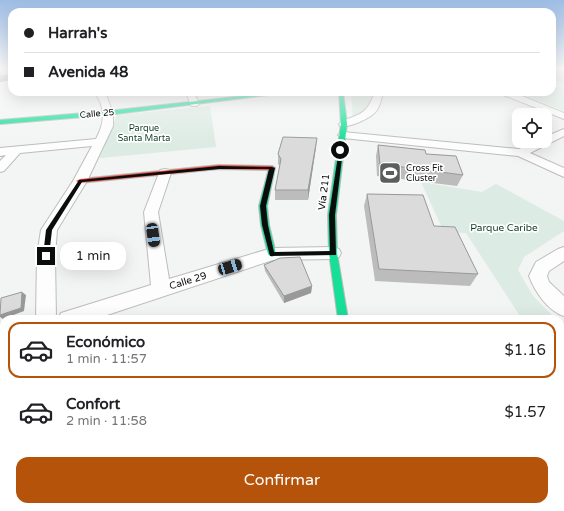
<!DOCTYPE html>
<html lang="es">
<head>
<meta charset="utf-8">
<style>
	body { margin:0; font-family:"Varela Round",sans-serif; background:#f2f2f2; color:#202124; height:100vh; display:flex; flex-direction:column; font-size:15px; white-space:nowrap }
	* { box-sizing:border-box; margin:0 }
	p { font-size:13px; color:#757577 }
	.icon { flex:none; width:22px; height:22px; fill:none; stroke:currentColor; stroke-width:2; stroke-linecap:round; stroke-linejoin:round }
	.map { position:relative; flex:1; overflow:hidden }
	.sheet { position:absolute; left:0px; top:315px; width:564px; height:196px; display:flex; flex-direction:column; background:#fff; border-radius:12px 12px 0 0; box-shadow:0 4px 16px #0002 }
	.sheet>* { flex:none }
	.guide { position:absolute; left:8px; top:8px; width:548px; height:88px; border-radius:12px; box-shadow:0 4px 16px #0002; display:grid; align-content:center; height:88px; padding:0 16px; background:#fff }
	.fabs { position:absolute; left:512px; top:108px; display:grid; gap:8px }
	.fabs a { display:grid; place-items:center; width:40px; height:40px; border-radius:8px; background:#fff; box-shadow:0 4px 16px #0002; font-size:20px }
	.end { position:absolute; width:18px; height:18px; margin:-9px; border:5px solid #0b0c0c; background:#fff; box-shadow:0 0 0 2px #fff }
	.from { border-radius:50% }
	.bubble { position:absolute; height:28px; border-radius:12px; background:#fff; box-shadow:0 4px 16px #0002; font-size:13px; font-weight:600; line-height:28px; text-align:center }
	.car { position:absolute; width:12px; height:24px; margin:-12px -6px; border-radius:5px; box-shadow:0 0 3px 1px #0007; background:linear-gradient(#222 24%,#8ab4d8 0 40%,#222 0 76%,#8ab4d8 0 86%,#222 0) }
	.guide b { display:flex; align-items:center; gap:14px; height:38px; font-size:15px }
	.guide b+b { border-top:1px solid #e0e0e0 }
	.guide i { width:10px; height:10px; background:#202124 }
	ul { padding:7px 0 0; list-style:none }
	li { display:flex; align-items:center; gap:12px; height:56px; margin:0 8px 6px; padding:0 8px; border:2px solid transparent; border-radius:12px }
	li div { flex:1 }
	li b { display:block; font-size:15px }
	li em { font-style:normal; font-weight:600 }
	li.on { border-color:#b45309 }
	li>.icon { width:36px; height:36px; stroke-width:1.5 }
	.action { display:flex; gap:8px; margin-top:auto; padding:8px 16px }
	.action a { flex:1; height:46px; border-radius:12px; background:#b45309; color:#fff; font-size:16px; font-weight:600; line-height:46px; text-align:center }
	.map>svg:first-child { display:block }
	.green { fill:#dcebe3 }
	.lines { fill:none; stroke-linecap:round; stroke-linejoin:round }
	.river { fill:#cfcbe1; fill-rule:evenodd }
	.street-casing { stroke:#bcbdbc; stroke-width:2 }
	.fast-casing { stroke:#bcbdbc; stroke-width:2 }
	.jam-casing { stroke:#bcbdbc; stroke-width:2 }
	.street { fill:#fdfdfd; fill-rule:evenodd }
	.fast { fill:#16e098; fill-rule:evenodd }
	.jam { fill:#f24e42; fill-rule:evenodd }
	.wall { fill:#bbbcbb }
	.shaded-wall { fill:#999 }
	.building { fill:#dadbda; stroke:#999 }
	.route { fill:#0b0c0c }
	.labels { text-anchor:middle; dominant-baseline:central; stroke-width:3.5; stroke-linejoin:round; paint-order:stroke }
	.far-street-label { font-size:9px; fill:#0b0c0c; stroke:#fff }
	.far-park-label { font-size:9px; fill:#0e3c28; stroke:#fff }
	.far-poi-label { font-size:9px; fill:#0b0c0c; stroke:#fff; text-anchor:start }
	.street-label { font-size:10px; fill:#0b0c0c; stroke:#fff }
	.park-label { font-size:10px; fill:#0e3c28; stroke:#fff }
</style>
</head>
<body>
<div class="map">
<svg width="564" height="511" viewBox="0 0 564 511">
	<rect width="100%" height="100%" fill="#f3f4f4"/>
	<path class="green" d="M552,69l8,1 -1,5 5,4v32l-37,-15 14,-4h11v-3l9,-3 -9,-3z
		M351,92h22l-5,17 -15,10z
		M210,106l6,41 -116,11 17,-43z
		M421,182l61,10 14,-8 68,37v10l-40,26 -6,13 15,26 23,23h-34l-56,-86 -22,-1z"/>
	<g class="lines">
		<path class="river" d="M556,69h8v13l-5,-1 -5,-6z"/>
		<g class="street-casing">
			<path id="street" d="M94,92h10l2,3 7,18v13l-26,55 -30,49 -2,26 1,63h-20l1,-63 4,-26 32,-49 19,-35 -72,7 -16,18 -4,1v-11l6,-6 -6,1v-8l96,-9c9,-17 10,-32 -2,-47z
				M186,92h8l5,12 -2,2h-6z
				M375,92h8c-1,5 -3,13 -6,18 -5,8 -28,18 -37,16l-1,-2c3,-3 7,-4 11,-6 16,-5 19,-11 25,-26z
				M500,92h12l52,21v6l-63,-25z
				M564,129v7l-34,17 34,15v9l-46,-21 -175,-18 -5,-3 5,-3 176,17 18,-8h8v-4z
				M165,169l5,1 1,3 -13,39 11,67 103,-31 61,-1 6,2 2,4 -2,4 -6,2 -60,1 -178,59h-37l3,-6 90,-28 -7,-73 15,-39 1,-3z
				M564,247v14l-15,10 -2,5 2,6 15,14v20c-16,-5 -29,-24 -35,-40l7,-14 22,-13z
				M4,330v20l-4,1v-20z"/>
		</g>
		<g class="fast-casing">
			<path id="fast" d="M278,92h14l-184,23 -108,9v-4l108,-9z
				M339,92h4l4,32 -11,91 1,38 11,66h-10l-9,-66 -1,-38 13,-91z
				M272,166l3,2 -8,38 2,19 7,29 -4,3 -4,-3 -7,-29 -2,-19 10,-38z
				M385,507h16l1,4h-16z"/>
		</g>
		<g class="jam-casing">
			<path id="jam" d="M219,165l53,1 3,2 -3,2 -53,-1 -139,14 -4,-2 4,-2z"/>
		</g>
		<use href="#street" class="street"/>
		<use href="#fast" class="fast"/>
		<use href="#jam" class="jam"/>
	</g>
	<path class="wall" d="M378,145l48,9 37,21 -6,11 -80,-10 -1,-20z
		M316,147l-8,53h-33v-10l5,-24 -2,-2v-10z
		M367,194l67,32 44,48 -8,12 -95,-5 -11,-75z
		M264,265l48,21 -1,7 -27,10 -19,-32z"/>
	<path class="shaded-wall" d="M12,74v6l-12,2v-6z
		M317,138l-1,9 -8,53v-10z
		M312,286l-1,7 -27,10v-7z
		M22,292l4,3 -2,16 -21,8 -3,-2v-2z
		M175,507h16l-10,4h-15z"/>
	<path class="building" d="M0,70h12v4l-12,2z
		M283,137l34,1 -9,52h-33l6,-31 -3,-5z
		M378,145l47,5 1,4 30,2 7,19 -83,-11z
		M367,194l56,1 11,31 21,1 23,47 -99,-5z
		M300,257l12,29 -28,10 -20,-31 16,-7z
		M22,292l-1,16 -21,7 1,-17z
		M136,507h39l-9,4h-30z"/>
	<linearGradient id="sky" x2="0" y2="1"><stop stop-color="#9ebde5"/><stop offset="0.49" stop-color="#fafafa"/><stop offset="1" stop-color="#fafafa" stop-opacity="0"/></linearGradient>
	<rect width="564" height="141" fill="url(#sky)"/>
	<path class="route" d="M339,149l4,1 -8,65 1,40 -66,1 -8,-31 -2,-19 9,-37h-50l-137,13 -30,48 -3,26 -3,2 -3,-2 3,-26 33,-50 140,-14 53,1 3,1 -9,38 2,19 6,27 56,-1 -1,-36z"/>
	<defs>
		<g id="stadium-square" transform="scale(1.15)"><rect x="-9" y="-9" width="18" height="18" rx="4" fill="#5c5d5d" stroke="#fff"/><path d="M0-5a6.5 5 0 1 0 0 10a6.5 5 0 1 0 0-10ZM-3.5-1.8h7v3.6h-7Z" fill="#fff"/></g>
	</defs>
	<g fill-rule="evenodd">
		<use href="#stadium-square" x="390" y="173"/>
	</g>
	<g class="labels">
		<g class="far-street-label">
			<text transform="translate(97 114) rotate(-5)">Calle 25</text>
		</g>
		<g class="far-park-label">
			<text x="144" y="128">Parque<tspan x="144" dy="10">Santa Marta</tspan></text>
		</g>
		<g class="far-poi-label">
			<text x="406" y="168">Cross Fit<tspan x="406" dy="10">Cluster</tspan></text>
		</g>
		<g class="street-label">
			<text transform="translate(324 192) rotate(-83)">Vía 211</text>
			<text transform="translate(188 281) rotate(-17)">Calle 29</text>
		</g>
		<g class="park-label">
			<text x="504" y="228">Parque Caribe</text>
		</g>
	</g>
</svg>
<div class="fabs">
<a><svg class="icon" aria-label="locate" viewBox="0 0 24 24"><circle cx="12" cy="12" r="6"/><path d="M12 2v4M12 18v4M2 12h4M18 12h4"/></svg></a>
</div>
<i class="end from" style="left:340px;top:150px"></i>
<i class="end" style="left:46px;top:256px"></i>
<div class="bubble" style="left:60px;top:242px;width:66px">1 min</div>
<i class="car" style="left:153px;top:235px;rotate:172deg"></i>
<i class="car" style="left:230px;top:267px;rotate:73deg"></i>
<div class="guide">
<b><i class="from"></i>Harrah's</b>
<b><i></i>Avenida 48</b>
</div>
<section class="sheet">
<ul>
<li class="on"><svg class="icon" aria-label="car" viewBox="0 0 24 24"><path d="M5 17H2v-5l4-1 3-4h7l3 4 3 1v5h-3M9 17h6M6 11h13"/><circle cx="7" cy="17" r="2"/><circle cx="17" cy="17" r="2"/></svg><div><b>Económico</b><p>1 min · 11:57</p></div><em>$1.16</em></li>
<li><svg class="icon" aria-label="car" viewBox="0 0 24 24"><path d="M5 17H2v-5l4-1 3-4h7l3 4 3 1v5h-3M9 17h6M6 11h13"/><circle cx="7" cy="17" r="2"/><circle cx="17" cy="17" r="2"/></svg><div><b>Confort</b><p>2 min · 11:58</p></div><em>$1.57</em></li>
</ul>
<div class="action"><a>Confirmar</a></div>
</section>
</div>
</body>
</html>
